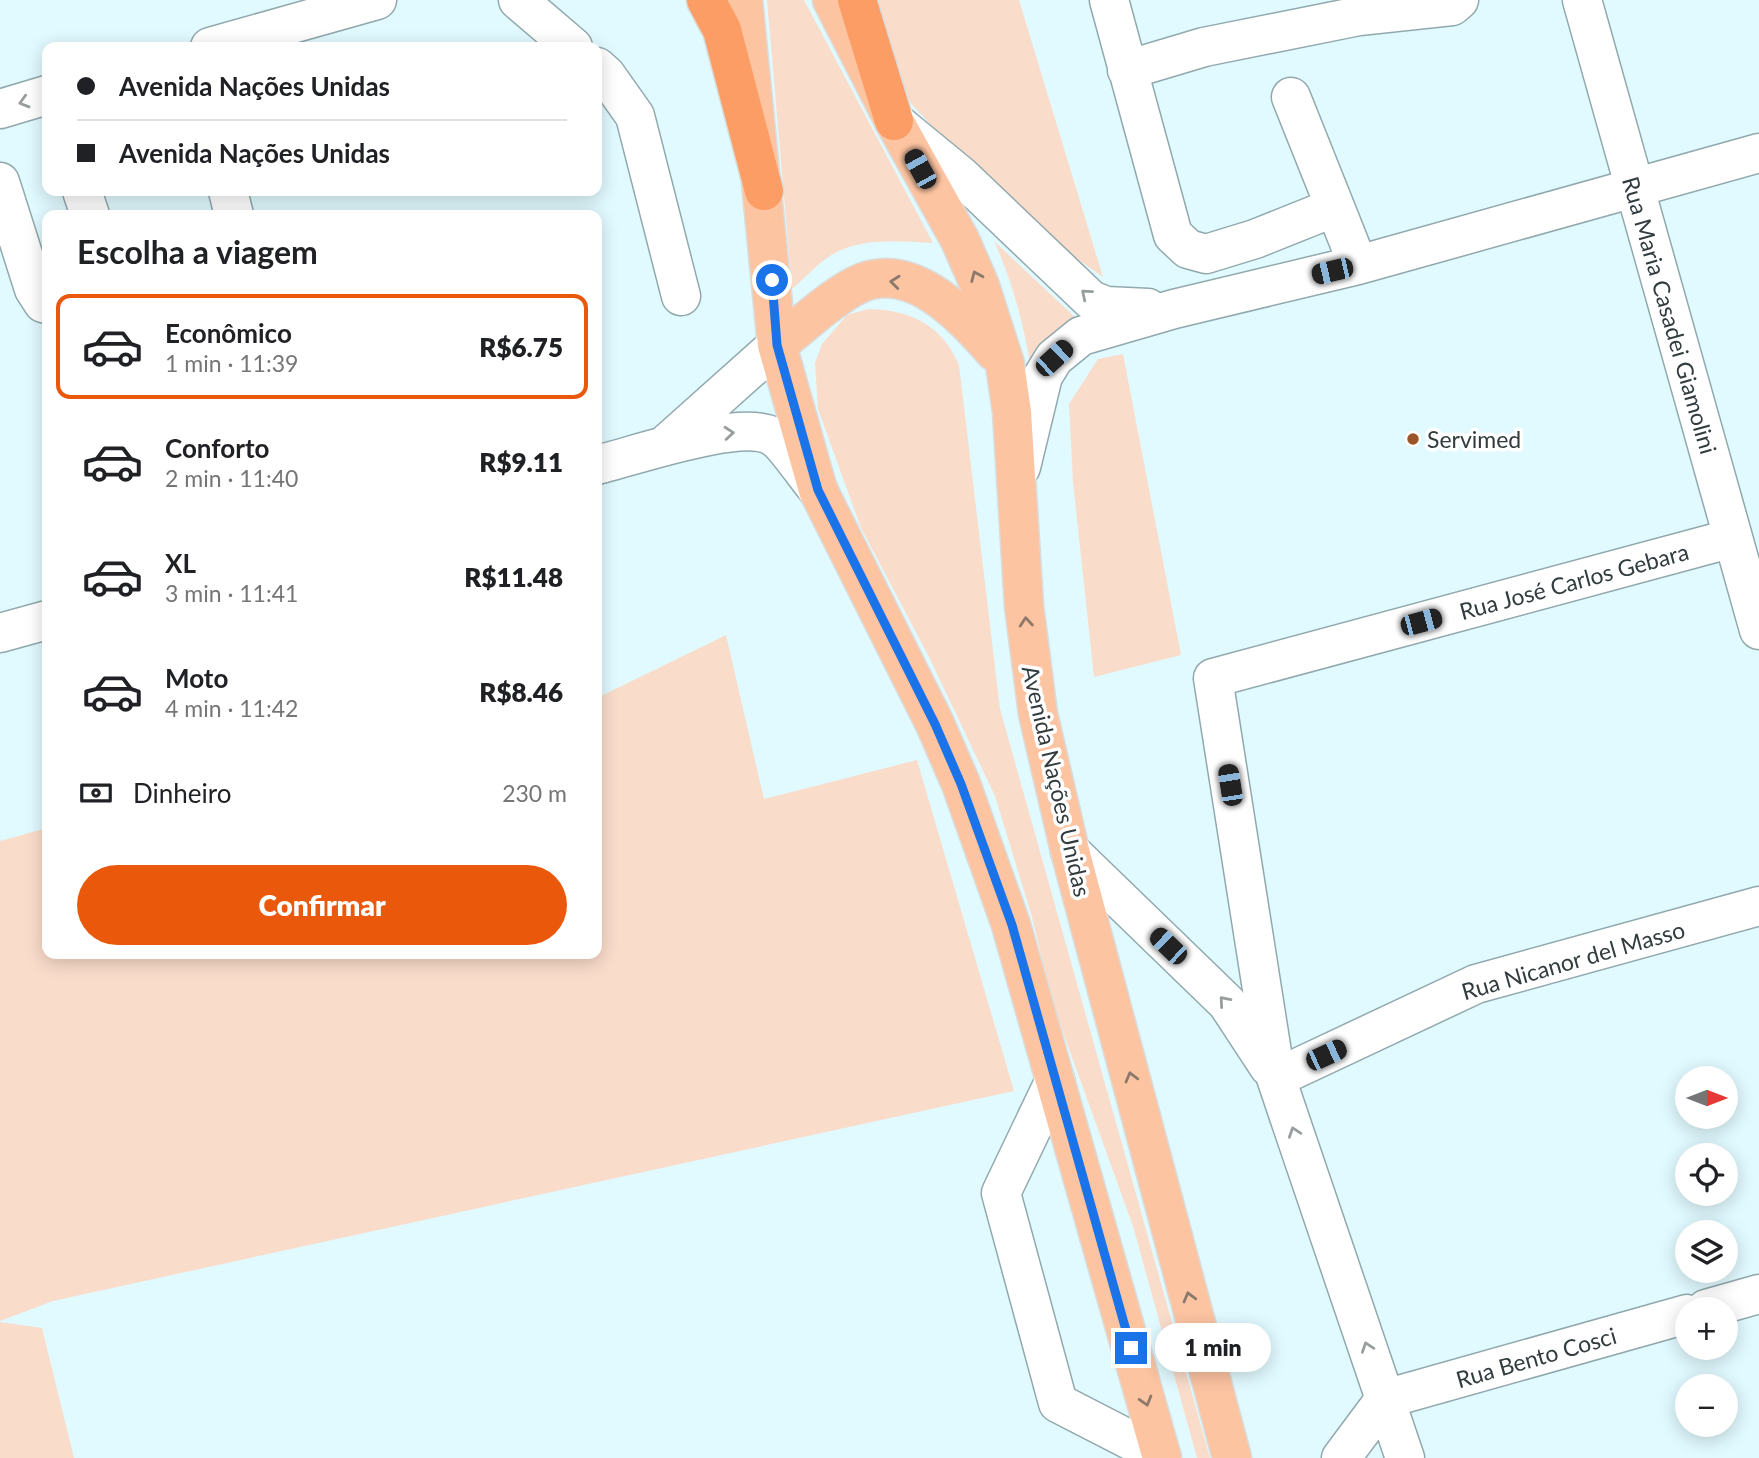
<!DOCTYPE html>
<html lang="pt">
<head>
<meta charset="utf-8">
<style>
	body { margin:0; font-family:Lato,sans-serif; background:#f6f6f6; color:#202124; height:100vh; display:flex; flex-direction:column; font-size:26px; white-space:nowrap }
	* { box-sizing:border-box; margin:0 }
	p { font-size:23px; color:#757577 }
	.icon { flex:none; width:38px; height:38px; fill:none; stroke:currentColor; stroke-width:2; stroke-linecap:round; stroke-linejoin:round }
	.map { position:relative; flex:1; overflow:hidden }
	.drawer { position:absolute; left:42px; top:210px; width:560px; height:749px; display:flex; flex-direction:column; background:#fff; border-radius:14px; box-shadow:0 4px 18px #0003 }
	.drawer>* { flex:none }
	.banner { position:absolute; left:42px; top:42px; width:560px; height:154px; border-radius:14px; box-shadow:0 4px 18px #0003; display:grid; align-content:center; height:154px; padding:0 35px; background:#fff }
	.needle { width:46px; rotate:90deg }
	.fabs { position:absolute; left:1675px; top:1066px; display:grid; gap:14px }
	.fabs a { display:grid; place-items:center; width:63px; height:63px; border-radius:50%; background:#fff; box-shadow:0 4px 18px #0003; font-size:35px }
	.end { position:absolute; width:32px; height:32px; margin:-16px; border:9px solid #1a73e8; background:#fff; box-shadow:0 0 0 4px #fff }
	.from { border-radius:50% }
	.bubble { position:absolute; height:49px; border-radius:24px; background:#fff; box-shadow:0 4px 18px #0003; font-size:23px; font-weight:800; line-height:49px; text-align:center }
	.car { position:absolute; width:21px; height:42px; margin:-21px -10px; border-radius:9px; box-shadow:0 0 5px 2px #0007; background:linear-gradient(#222 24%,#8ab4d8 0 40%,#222 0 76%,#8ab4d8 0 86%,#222 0) }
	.banner b { display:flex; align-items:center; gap:24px; height:66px; font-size:26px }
	.banner b+b { border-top:2px solid #e0e0e0 }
	.banner i { width:18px; height:18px; background:#202124 }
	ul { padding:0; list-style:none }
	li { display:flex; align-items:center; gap:21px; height:105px; margin:0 14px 10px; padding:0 21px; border:4px solid transparent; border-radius:14px }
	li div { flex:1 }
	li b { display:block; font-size:26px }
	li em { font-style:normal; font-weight:800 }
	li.on { border-color:#ea580c }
	li>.icon { width:63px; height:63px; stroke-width:1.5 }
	h2 { padding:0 35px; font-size:32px; line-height:84px }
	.pay { display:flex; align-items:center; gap:18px; height:77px; padding:0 35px; font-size:26px }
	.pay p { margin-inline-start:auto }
	.cta { display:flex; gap:14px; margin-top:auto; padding:14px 35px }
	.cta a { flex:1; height:80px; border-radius:42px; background:#ea580c; color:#fff; font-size:28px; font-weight:800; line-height:80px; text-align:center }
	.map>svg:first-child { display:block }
	.green { fill:#fadccb }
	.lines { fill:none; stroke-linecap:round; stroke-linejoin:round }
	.minor-casing { stroke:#91a9ad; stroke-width:41 }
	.major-casing { stroke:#dadcdc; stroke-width:41 }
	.highway-casing { stroke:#dadcdc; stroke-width:41 }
	.minor { stroke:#fff; stroke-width:38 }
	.major { stroke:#fdc4a2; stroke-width:38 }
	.highway { stroke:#fb9d64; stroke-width:38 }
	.oneway { stroke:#989e9e }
	.oneway2 { stroke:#8d796b }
	.route { stroke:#1a73e8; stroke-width:9 }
	.poi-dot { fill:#9a5629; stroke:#fff; stroke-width:2.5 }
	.labels { text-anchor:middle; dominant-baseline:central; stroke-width:7; stroke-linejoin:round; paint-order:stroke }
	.street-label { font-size:23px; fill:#323c3e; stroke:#fff }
	.poi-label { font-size:23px; fill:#323c3e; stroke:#fff; text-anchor:start }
</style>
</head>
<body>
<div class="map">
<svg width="1759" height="1458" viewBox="0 0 1759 1458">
	<rect width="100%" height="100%" fill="#e1faff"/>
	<path class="green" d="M767,0h37l129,243c-34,-2 -74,-6 -103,13 -14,9 -26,23 -38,33z
		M874,0h145l84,277 -33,-23 -128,-117 -36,-39z
		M994,241l86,81 -49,46c-8,-46 -18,-85 -37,-127z
		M868,309c43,1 74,16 91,56l41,344 210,749h-13l-64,-232 -81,-224 -20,-85 -37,-121 -66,-139 -68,-129 -43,-119 -3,-46 7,-19 25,-29z
		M1123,354l58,301 -87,22 -21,-195 -4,-78 29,-45z
		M726,635l38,164 153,-39 97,331 -961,210 -53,20v-480l47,-13v126h550v-256z
		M0,1322l42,6 32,130h-74z"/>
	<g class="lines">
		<g class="minor-casing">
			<path id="minor" d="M518,0l55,47
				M1109,0l64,235 15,14 18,5 49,-15 80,-32 23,58
				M1582,0l177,630
				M210,47l167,-47
				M597,67l9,8 29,41 46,180
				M1127,70l77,-23 155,-31 93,-10 7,-6
				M1291,97l44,110
				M0,109l47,-14
				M894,121l67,55 130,124 15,6 42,2
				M0,182l34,107 9,14 4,1
				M82,191l8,24
				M228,191l6,24
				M664,446l113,-101
				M597,465c37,-9 142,-46 175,-29 13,7 35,42 46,54
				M1021,467l22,-91 11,-18 27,-22 93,-27 184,-44 401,-112
				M0,633l47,-13
				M1070,851l157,152 42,64
				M1276,1078l200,-94 283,-78
				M1055,1080l-54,113 57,210 103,53
				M1706,1309l53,-15
				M1341,1458l44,-59 302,-85
				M1405,1458l-129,-380 -63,-400 520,-140"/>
		</g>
		<g class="major-casing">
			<path id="major" d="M743,0l34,345 41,145 117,234 26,60 50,141 151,533
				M832,0l62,121 66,119 20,46 25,78 7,48 12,194 14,108 32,137 162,607
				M777,345c25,-19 50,-44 78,-59 55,-29 107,29 140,66"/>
		</g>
		<g class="highway-casing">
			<path id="highway" d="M706,0l16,30 42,161
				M857,0l37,121"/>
		</g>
		<use href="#minor" class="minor"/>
		<use href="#major" class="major"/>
		<use href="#highway" class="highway"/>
	</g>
	<defs><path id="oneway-chevron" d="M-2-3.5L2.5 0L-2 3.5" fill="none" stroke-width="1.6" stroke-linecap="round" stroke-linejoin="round" transform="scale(1.75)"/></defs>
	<g class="oneway">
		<use href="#oneway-chevron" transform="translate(24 102) rotate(164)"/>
		<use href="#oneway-chevron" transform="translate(1086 294) rotate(-140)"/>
		<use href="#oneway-chevron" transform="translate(729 433) rotate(-5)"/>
		<use href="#oneway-chevron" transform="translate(1224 1001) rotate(-131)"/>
		<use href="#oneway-chevron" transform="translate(1294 1132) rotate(-109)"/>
		<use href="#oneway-chevron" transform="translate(1367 1347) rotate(-109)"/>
	</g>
	<g class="oneway2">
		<use href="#oneway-chevron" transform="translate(976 276) rotate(-113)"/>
		<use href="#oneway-chevron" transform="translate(895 282) rotate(-174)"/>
		<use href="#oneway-chevron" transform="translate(1026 622) rotate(-95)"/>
		<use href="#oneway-chevron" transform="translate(1131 1077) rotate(-105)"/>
		<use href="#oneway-chevron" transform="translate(1189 1297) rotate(-105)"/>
		<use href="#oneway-chevron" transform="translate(1146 1401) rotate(74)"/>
	</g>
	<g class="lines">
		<path class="route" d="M772,280l5,65 41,145 117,234 26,60 51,141 119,423"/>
	</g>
	<circle class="poi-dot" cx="1413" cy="439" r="7"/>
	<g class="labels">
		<g class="street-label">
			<text transform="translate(1670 315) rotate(74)">Rua Maria Casadei Giamolini</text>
			<text transform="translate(1574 581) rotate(-15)">Rua José Carlos Gebara</text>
			<text transform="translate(1057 781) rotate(77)">Avenida Nações Unidas</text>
			<text transform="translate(1573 960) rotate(-16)">Rua Nicanor del Masso</text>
			<text transform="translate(1536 1357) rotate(-16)">Rua Bento Cosci</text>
		</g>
		<g class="poi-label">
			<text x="1427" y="439">Servimed</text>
		</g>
	</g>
</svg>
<div class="fabs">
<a><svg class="needle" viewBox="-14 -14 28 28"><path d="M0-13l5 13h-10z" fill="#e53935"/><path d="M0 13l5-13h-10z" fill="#757577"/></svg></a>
<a><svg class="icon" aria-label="locate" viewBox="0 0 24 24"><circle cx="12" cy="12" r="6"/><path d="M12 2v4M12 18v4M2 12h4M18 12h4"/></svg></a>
<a><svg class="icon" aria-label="layers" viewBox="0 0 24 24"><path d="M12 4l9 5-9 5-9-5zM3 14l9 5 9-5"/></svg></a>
<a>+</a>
<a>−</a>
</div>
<i class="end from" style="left:772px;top:280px"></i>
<i class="end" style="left:1131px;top:1348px"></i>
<div class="bubble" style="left:1155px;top:1323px;width:116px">1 min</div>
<i class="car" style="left:920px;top:169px;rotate:331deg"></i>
<i class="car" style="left:1332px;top:271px;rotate:257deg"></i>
<i class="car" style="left:1054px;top:358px;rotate:47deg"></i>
<i class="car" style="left:1421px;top:622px;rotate:75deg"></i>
<i class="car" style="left:1230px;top:785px;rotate:351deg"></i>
<i class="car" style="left:1168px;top:946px;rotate:314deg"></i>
<i class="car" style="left:1326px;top:1055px;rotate:65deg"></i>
<div class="banner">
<b><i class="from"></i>Avenida Nações Unidas</b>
<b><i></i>Avenida Nações Unidas</b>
</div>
<section class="drawer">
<h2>Escolha a viagem</h2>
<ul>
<li class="on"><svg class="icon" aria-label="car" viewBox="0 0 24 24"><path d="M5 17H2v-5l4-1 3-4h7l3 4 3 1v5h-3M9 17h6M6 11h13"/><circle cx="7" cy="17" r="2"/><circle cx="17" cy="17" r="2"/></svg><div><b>Econômico</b><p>1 min · 11:39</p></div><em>R$6.75</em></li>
<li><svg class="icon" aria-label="car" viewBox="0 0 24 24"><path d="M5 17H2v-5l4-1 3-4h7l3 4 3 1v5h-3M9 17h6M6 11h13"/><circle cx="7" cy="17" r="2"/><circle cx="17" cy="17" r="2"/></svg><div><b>Conforto</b><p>2 min · 11:40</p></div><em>R$9.11</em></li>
<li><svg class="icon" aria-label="car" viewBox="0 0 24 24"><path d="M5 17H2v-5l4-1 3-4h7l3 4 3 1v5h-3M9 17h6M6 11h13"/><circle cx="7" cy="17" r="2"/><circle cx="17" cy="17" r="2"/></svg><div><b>XL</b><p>3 min · 11:41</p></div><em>R$11.48</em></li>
<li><svg class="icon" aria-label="car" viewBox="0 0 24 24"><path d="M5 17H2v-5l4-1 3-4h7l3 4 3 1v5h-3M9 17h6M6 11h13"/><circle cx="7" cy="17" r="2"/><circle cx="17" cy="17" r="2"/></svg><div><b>Moto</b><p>4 min · 11:42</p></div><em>R$8.46</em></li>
</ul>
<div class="pay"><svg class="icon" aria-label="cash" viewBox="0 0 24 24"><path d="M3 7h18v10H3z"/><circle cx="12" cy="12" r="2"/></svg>Dinheiro<p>230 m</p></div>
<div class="cta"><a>Confirmar</a></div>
</section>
</div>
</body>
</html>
